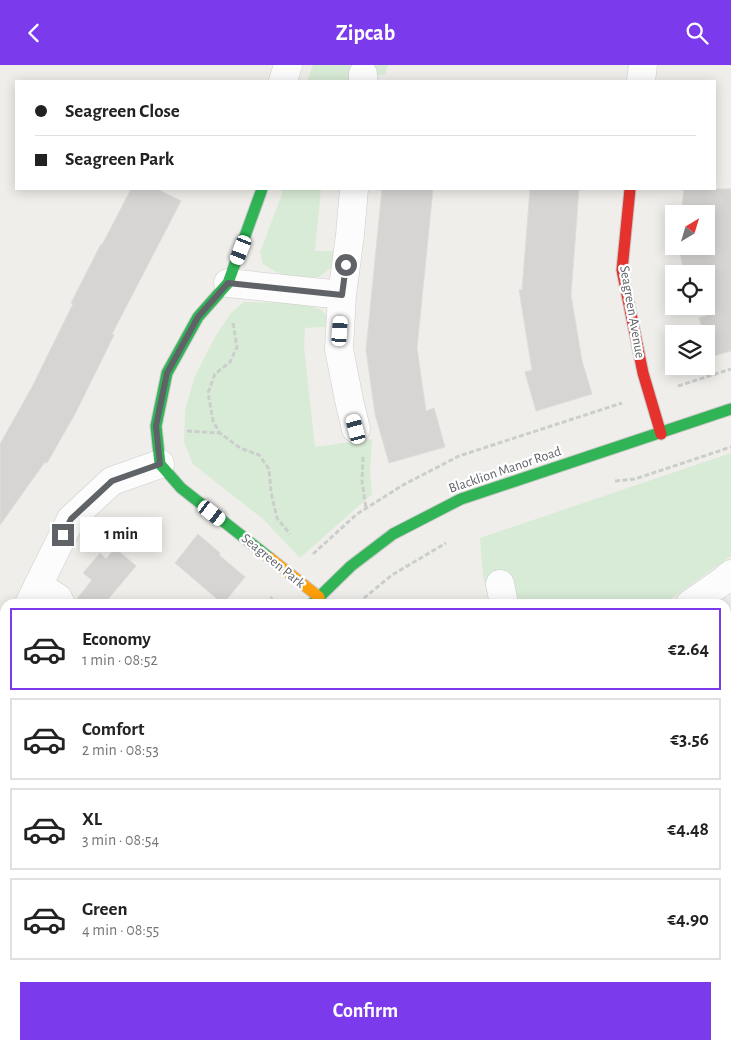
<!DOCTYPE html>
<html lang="en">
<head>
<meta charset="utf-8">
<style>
	body { margin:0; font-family:"Alegreya Sans",sans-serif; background:#f2f2f2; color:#222; height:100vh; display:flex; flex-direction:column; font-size:19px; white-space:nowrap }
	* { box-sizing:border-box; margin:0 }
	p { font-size:16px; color:#767676 }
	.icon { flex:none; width:28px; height:28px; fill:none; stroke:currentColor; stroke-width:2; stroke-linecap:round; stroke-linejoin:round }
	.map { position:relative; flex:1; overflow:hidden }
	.panel { position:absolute; left:0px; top:534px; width:731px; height:451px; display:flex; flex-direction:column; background:#fff; border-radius:15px 15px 0 0; box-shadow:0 2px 12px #0003 }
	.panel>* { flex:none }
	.banner { position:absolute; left:15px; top:15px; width:701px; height:110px; border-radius:0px; box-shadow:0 2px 12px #0003; display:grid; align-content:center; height:110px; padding:0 20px; background:#fff }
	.needle { width:32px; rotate:38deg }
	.buttons { position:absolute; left:665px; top:140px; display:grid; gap:10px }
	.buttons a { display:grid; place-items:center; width:50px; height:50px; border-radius:0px; background:#fff; box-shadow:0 2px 12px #0003; font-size:25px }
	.end { position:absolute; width:22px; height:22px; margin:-11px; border:6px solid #5f6368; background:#fff; box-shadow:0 0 0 2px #fff }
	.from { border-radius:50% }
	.bubble { position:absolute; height:35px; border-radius:0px; background:#fff; box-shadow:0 2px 12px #0003; font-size:16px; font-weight:600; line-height:35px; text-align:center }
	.car { position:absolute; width:15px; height:30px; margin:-15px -8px; border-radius:6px; box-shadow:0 0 4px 1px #0007; background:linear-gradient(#fff 24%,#345 0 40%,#fff 0 76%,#345 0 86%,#fff 0) }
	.banner b { display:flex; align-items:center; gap:18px; height:48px; font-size:19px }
	.banner b+b { border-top:1px solid #e0e0e0 }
	.banner i { width:12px; height:12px; background:#222 }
	ul { padding:9px 0 0; list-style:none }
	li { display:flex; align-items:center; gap:15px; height:82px; margin:0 10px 8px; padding:0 10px; border:2px solid #e0e0e0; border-radius:0px }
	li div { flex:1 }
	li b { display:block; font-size:19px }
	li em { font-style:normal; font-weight:600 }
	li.selected { border-color:#7c3aed }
	li>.icon { width:45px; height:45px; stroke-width:1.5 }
	.action { display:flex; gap:10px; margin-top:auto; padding:10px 20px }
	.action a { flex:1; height:58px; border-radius:0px; background:#7c3aed; color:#fff; font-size:20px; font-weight:600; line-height:58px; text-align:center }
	header { display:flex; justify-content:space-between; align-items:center; height:65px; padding:0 20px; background:#7c3aed; color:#fff; font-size:22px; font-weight:600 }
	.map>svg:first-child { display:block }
	.green { fill:#d8ebd6 }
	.building { fill:#d6d5d3; stroke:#deddd9 }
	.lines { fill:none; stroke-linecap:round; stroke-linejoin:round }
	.street-casing { stroke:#cbcccc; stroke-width:29 }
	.fast-casing { stroke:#cacacb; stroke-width:13 }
	.slow-casing { stroke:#cacacb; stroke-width:13 }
	.jam-casing { stroke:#cacacb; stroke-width:13 }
	.path { stroke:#cacfcc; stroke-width:3; stroke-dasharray:5 2.5; stroke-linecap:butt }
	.street { stroke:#fdfcfc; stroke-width:28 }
	.fast { stroke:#30b455; stroke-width:11 }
	.slow { stroke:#ff9f0a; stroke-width:11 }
	.jam { stroke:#e5322d; stroke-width:11 }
	.route { stroke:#5f6368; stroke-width:6 }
	.labels { text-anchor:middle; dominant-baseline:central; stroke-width:4.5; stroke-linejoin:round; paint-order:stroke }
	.street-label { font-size:14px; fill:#5f6368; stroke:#fff }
</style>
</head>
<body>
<header><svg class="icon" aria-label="back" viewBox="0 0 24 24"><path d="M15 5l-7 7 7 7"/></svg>Zipcab<svg class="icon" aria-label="search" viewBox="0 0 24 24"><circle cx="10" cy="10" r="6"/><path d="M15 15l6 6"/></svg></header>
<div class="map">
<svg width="731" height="984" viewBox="0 0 731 984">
	<rect width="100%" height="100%" fill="#efeeea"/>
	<path class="green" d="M313,0h75l-3,10 -29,-2v8h-49z
		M283,124h38l-6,62h25l-8,16 -13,10 -19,2 -22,-6 -15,-9 -3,-12 21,-55z
		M244,237l58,1 20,7 12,16 -29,2 -1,19 11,100 57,-8 -2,32 2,23 -72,64 -37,-39 -70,-55 -9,-21 1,-33 10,-34 20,-39 16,-24z
		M731,388v103l-67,48h-148l-5,-18 -24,6 -4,-16 -3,-38z"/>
	<path class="building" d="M131,124h26l24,12 -69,133 2,1 -39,79 -28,49 -2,-1 -45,63v-81l32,-57 41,-83 -2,-1 30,-59 1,1z
		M382,124h51l-16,159 9,63 8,-3 11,39 -56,16 -14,-49 -9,-64z
		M530,124h49l-8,106 11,66 10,33 -56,17 -11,-39 7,-2 -13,-80h3z
		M684,124h47v162l-21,6 -4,-14v-9h-2l-5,-16 7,-2v-42h-22l-5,-28h27v-32h-25z
		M198,469l22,19 -1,2 26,22 -22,27 -48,-41z
		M115,483l21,18 -32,38h-28v-4l16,-20 -9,-7 17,-20 6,6z"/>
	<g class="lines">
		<g class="street-casing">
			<path id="street" d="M283,16l5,-16
				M363,16v-7
				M641,16l2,-16
				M354,124l-4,46 -8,60 -3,54 10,51 7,29
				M228,218l114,12
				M500,519l4,20
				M38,520l20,13 3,6
				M29,539l42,-85 41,-38 48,-17
				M690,539l33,-23 8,-7
				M0,580l5,-8
				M726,806l5,-2
				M487,980l2,4
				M314,984l9,-4"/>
		</g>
		<g class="fast-casing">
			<path id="fast" d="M262,124l-34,94 -30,34 -31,56 -11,53 4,38 21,24 89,70
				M312,539l39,-38 42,-32 68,-35 270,-90
				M726,770l5,-3
				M36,984l3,-4"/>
		</g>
		<g class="slow-casing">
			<path id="slow" d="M270,493l49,39"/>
		</g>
		<g class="jam-casing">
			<path id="jam" d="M630,124l-8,81 21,103 18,61"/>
		</g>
		<path class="path" d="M233,258l4,24 -7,15 -15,12 -7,19 5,28 7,12 20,15 19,7 10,14 2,23 6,26 13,16
			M678,321l53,-17
			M187,366l33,2
			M363,392l-1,25 4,26
			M615,416l20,-2 96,-32
			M313,489l44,-40 46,-29 56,-29 163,-53
			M358,538l34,-28 54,-32
			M266,539l6,-7
			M0,979l5,-7
			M118,984l2,-4"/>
		<use href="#street" class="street"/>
		<use href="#fast" class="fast"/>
		<use href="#slow" class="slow"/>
		<use href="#jam" class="jam"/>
	</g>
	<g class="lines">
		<path class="route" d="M63,470l8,-16 41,-38 48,-17 -4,-38 11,-53 31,-56 30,-34 114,12 4,-30"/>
	</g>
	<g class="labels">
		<g class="street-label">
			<text transform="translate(632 247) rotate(80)">Seagreen Avenue</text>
			<text transform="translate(505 405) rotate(-19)">Blacklion Manor Road</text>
			<text transform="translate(273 496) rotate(39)">Seagreen Park</text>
		</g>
	</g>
</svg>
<div class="buttons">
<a><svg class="needle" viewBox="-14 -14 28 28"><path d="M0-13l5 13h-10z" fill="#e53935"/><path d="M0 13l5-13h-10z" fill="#767676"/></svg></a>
<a><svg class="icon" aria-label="locate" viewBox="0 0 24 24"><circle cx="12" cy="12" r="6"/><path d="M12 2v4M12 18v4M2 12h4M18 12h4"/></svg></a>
<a><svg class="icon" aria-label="layers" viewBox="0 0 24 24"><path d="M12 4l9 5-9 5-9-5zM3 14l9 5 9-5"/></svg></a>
</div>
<i class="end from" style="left:346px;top:200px"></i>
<i class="end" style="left:63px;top:470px"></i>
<div class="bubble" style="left:80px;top:452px;width:82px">1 min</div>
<i class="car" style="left:241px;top:185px;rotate:201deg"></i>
<i class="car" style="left:340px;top:266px;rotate:4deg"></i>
<i class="car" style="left:356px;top:364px;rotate:345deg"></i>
<i class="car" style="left:212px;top:448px;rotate:128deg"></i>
<div class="banner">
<b><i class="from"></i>Seagreen Close</b>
<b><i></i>Seagreen Park</b>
</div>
<section class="panel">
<ul>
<li class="selected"><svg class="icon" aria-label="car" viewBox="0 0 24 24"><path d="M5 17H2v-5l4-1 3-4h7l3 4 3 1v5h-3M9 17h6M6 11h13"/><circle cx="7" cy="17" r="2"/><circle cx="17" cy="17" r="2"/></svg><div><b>Economy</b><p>1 min · 08:52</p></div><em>€2.64</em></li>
<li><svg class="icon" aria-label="car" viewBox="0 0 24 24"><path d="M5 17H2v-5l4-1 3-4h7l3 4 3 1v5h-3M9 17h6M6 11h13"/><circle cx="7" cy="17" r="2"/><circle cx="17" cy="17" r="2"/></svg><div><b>Comfort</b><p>2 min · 08:53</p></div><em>€3.56</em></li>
<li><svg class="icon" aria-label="car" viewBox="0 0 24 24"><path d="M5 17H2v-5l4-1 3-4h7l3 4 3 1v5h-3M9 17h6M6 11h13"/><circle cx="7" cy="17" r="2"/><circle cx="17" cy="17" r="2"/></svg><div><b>XL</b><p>3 min · 08:54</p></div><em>€4.48</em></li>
<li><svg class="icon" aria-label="car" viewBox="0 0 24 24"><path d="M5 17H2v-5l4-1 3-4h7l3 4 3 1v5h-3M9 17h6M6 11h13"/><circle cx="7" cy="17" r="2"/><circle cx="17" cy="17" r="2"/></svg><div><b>Green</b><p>4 min · 08:55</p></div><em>€4.90</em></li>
</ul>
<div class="action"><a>Confirm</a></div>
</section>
</div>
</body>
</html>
